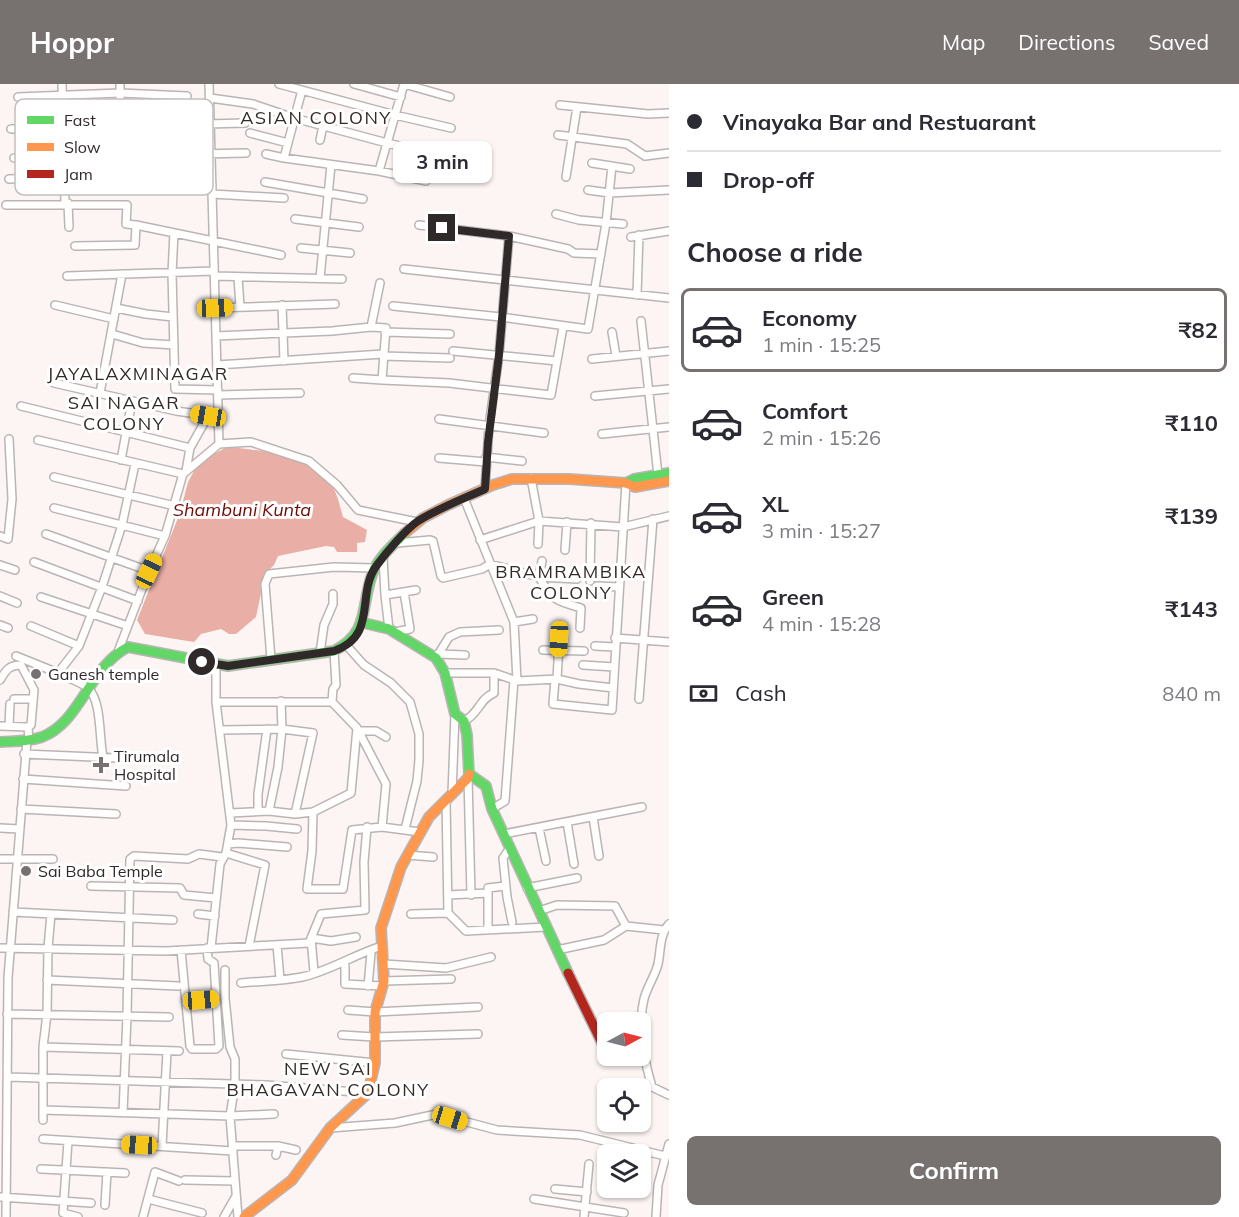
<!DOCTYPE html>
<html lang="en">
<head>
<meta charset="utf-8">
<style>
	body { margin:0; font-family:Mulish,sans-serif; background:#f7f7f7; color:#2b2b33; height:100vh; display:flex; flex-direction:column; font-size:22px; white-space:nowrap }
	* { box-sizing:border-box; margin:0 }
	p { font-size:20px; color:#7c7c81 }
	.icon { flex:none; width:33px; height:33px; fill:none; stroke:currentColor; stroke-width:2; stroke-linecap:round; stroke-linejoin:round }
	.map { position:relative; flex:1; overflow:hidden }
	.side { display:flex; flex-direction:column; background:#fff; width:570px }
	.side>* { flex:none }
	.guide { display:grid; align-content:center; height:132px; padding:0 18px; background:#fff }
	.needle { width:39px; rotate:83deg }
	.tools { position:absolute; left:597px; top:928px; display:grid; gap:12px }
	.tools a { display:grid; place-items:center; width:54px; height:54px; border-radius:9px; background:#fff; box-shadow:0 2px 4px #0004; font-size:30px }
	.end { position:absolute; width:27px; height:27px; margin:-14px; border:8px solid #2f2a29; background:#fff; box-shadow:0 0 0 3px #fff }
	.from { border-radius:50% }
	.bubble { position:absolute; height:42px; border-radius:9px; background:#fff; box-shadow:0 2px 4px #0004; font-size:20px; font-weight:700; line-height:42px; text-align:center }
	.car { position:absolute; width:18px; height:36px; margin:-18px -9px; border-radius:8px; box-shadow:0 0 4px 2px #0007; background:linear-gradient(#f5c518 24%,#345 0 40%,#f5c518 0 76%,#345 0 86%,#f5c518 0) }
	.guide b { display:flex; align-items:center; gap:21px; height:57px; font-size:22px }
	.guide b+b { border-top:2px solid #e1e1e2 }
	.guide i { width:15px; height:15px; background:#2b2b33 }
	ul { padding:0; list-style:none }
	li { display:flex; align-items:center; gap:18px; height:84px; margin:0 12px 9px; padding:0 6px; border:3px solid transparent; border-radius:9px }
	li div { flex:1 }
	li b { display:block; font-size:22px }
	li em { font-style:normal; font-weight:700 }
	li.active { border-color:#777170 }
	li>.icon { width:54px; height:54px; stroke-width:1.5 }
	h2 { padding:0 18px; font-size:27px; line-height:72px }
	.pay { display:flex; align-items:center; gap:15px; height:66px; padding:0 18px; font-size:22px }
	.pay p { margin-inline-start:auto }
	.cta { display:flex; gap:12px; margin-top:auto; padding:12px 18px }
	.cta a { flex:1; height:69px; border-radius:9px; background:#777170; color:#fff; font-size:24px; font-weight:700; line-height:69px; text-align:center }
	header { display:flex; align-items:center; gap:36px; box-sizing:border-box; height:84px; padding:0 30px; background:#777170; color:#fff }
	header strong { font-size:28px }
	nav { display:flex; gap:33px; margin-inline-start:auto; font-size:21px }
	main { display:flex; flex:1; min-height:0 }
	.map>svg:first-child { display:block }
	.water { fill:#e9aea5 }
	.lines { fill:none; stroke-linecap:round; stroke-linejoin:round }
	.street-casing { stroke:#bab5b4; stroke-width:10 }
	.fast-casing { stroke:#bab5b4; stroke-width:12 }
	.slow-casing { stroke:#bab5b4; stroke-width:12 }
	.jam-casing { stroke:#bab5b4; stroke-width:12 }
	.street { stroke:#fffefd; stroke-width:7 }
	.fast { stroke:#63d668; stroke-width:9 }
	.slow { stroke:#ff974d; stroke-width:9 }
	.jam { stroke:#b3261e; stroke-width:9 }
	.route { stroke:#2f2a29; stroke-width:8 }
	.poi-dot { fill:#777170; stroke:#fff; stroke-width:2 }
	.labels { text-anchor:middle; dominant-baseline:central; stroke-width:6; stroke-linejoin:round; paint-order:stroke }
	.poi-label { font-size:16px; fill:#2f2a29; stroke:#fff; text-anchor:start }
	.neighbourhood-label { font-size:18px; letter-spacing:1.5px; fill:#332927; stroke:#fff }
	.water-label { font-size:18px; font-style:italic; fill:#6d0c05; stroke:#fff }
	.key { fill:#fff; stroke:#c1bfbf; stroke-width:1.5 }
	.key-label { font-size:16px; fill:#2f2a29 }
</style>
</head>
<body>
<header>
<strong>Hoppr</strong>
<nav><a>Map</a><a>Directions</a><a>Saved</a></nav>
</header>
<main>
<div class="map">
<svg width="669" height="1133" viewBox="0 0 669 1133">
	<rect width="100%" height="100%" fill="#fcf5f4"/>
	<path class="water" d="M227,363c35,3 83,8 105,39 6,9 8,21 11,31l24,13 -2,12 -8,1v9h-20l-3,-5 -8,-1 -48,10 -4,9 -9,9 -9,43 -20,17h-7l-8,-5 -20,5 -7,8 -49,-8 -8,-14 43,-107 8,-31 11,-20z"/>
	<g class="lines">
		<g class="street-casing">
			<path id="street" d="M62,0l3,119
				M209,0l10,360
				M279,0l116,31 56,13
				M354,0l47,13
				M18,13l102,-4 67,3
				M210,14l43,6 41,14 93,25 48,11
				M560,21l88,9 21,-1
				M120,42v-42
				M11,45l234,-6
				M250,49l38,10
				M558,51l69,9 18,12 24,-3
				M320,56l3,-14
				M266,70l18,4 95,13 47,10
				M14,74l232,-5
				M284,74l18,-68
				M592,79l38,6
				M379,87l25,-87 46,13
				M566,93l11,-70
				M9,95l125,-4 13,6 25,4h40
				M265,98l98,17
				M588,106l21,3 60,-3
				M212,110l72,4
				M68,119l1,24
				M6,121h121l-1,19 10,1
				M556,130l23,6 44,4
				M295,135l64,8
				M419,141l90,11 -10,119 -10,71 -4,62
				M174,149l-2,40 3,116 43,1
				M509,152l59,13 6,4 27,1
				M631,153l38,-6
				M75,162l60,-1 1,-20 145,30
				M301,164l49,5
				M404,185l265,29
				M67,192l147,-5
				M215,192l127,3
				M238,193l2,30
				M320,194l11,-113
				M637,211l2,-60
				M55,221l59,14
				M282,221l2,56
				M393,222l108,11 87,12 18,-106 6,-57
				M116,224l30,6 27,3
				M215,224l120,-4
				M641,237l17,154
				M371,243l9,-44
				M385,248l65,2
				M612,248l4,24
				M112,250l31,9 31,2
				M216,252l116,-5 39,-4 15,1 -4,52 67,3 102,12 12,-68
				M453,267l104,10
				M383,272l67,2
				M592,275l77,-8
				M217,281l166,-11
				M147,287l27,4
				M353,294l29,2
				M54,299l122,28 43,6
				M100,309l22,-119
				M218,311l82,-2
				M595,312l74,-7
				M21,322l169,42
				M439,335l105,14
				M602,350l67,-7
				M38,356l145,34
				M486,373l36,4
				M439,374l47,4
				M121,376l11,-59
				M186,387l4,-23 18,-32
				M54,393l121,29
				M531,394l8,43 -1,23
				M464,414l50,124 3,59
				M54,424l111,28
				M46,450l103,37
				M0,452l8,3 4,-40 -3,-60
				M480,456l59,-19 84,6 46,-11
				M397,459l33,-3 3,1 8,35 2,2 39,-9 8,-5 49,13c13,23 17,24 42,31l-1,20
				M565,466l2,-28
				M383,473l2,38 4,34
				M542,477l-3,16 38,2
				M34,478l104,39
				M0,481l15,5
				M590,497l1,-58
				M597,502l22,1
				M385,511l31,-5
				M0,512l17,7
				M41,513l87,29
				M514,538l19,-3
				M0,541l8,3
				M31,542l48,20
				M395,548l15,-3 -6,-37
				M615,554l54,4
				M347,562l17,19 27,18 19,19 9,32v26l-2,21 -12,48
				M595,562l20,1
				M119,565l30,-78 16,-35 18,-62 36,-30 32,-2 58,19 28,24 21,25 59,12
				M543,566l41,1
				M334,567l2,34 -3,4 -1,13 25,26 29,56 -4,43
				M320,569l4,-28 9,-21v-10
				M438,570l27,1
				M16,572l42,17 21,-27 23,-59 20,-62 13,-61
				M436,574l13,-21 11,-5 39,-2
				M271,575l-6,-75 4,-10 65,-7 41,1
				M583,581l31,2
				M58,589c9,5 23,9 30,15 14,13 11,51 15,69
				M445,589h49l23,8 40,-2 22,5 34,4
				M557,595l3,-53
				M0,596c6,-10 9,-15 21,-15l13,25 -3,35 -3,2 1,13
				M555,596l-2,24 59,6 14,-227
				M14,615h19
				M639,615l14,-180
				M216,618h116
				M464,637c15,-7 15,-22 30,-28v-20
				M0,642l28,1
				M9,642l1,-22
				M220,646l62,-1 31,4 -18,81
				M359,647h17l10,6
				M24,670l93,4
				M468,694l3,117
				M23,695l103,7
				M452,710l3,-80
				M446,717l2,112 18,18 80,-4
				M21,725l95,5
				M492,725l13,-8 9,-121
				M258,727v-17l9,-65
				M269,727l9,-44 4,-38 -1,-28
				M313,728l-1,39 -5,38h36l9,-59 30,-3 38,5
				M230,729l39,-2 26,3 18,-2 38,-19 6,-65
				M593,733l6,39
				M567,738l7,42
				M231,741l35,1 31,3
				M0,744l19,1
				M539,744l7,33
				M504,750l138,-27
				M228,760l10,-1 49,4
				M510,764l-7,10 4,39 5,25
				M226,769l39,12 -16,81
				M407,771l26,2
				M0,775h53
				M91,802l89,2 4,7 32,3
				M488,804l17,-2
				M527,804l50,-10
				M448,811l40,-2v37
				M539,827l18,-6 58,1 11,20 38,4
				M13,828l160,8
				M198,830l17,2
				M411,830l37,-1
				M669,840c-10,12 -8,26 -11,40 -3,12 -11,23 -14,35 -7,28 0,61 8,88l17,8
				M277,861l3,34
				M0,864l166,3 143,-8 12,-29 44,-4 -1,-48 3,-35
				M211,864l9,-84 6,-11 5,-28 -15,-123v-37
				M181,866l9,96 2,3h24l3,-3 -5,-83 -6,-4 -1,-11
				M557,866l47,-10 22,-14
				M384,880l62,4 45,-11
				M345,882v18l37,2
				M225,886v28l5,49 5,12v25l-5,32 8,101
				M314,888l-3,-34 20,3 25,-4
				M47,896l131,6
				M384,897l67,-2
				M241,899c20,-2 42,-2 61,-6 28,-6 53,-23 80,-31
				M368,902l3,-33
				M186,917l30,-2
				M348,926l27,2 103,-5
				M7,930l162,3
				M342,951l32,2 104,-3
				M43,963l136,4
				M286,970l89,9
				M8,993l258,8 102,8
				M43,1026l187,6 44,-2
				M123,1029l4,-97 3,-157 4,-3 54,3 11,-5 23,3
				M43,1036v-73l4,-33 1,-66 3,-34
				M330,1044l65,-5 42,-9 60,16 83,5 85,21
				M43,1055l190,12
				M68,1057l-5,72 15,4
				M162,1062l5,-95
				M233,1062h45l18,4
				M276,1071l2,-9
				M41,1085l84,4
				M185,1096l50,1
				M555,1105l32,3
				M0,1113l91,6
				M148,1114l4,2 50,13
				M534,1115l90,14
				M105,1121l2,-33
				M6,1133l2,-239 19,-238
				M143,1133l12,-45 24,9
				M224,1133l12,-21
				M584,1133l5,-53
				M656,1133l2,-32 11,-41"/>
		</g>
		<g class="fast-casing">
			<path id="fast" d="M626,399l8,-4 35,-6
				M364,539l25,6 47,29 9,15 10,41 9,7 3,14 2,39 17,12 6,23 76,164
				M0,658c14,-1 28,0 42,-5 39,-15 47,-70 86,-90l100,19 106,-15c37,-19 26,-46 39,-79 6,-15 21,-28 32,-39"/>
		</g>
		<g class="slow-casing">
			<path id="slow" d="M405,449l18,-15 25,-13 45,-20 19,-6h57l57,4 9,4 34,-6
				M244,1133l48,-37 38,-52 38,-35 7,-30v-51l9,-31 -3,-53 20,-61 28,-50 39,-39 1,-4"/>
		</g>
		<g class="jam-casing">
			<path id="jam" d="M568,889l35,72h5"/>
		</g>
		<use href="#street" class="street"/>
		<use href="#fast" class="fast"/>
		<use href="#slow" class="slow"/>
		<use href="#jam" class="jam"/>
	</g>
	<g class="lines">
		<path class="route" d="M202,578l26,4 106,-15c45,-16 21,-57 43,-86 9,-12 28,-35 41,-44 21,-13 45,-22 67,-32l3,-47 11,-87 10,-119 -67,-8"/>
	</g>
	<g class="poi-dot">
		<circle cx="36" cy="590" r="6"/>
		<path d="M98 672h6v6h6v6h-6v6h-6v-6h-6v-6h6z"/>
		<circle cx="26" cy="787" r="6"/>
	</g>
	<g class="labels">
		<g class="poi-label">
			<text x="48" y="590">Ganesh temple</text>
			<text x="114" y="672">Tirumala<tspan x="114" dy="18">Hospital</tspan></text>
			<text x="38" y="787">Sai Baba Temple</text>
		</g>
		<g class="neighbourhood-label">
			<text x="316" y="33">ASIAN COLONY</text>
			<text x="138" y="289">JAYALAXMINAGAR</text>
			<text x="124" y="318">SAI NAGAR<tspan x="124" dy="21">COLONY</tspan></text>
			<text x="571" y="487">BRAMRAMBIKA<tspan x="571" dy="21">COLONY</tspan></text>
			<text x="328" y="984">NEW SAI<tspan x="328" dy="21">BHAGAVAN COLONY</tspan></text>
		</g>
		<g class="water-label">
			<text x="242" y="425">Shambuni Kunta</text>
		</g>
	</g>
	<rect x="15" y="15" width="198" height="96" rx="9" class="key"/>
	<rect x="27" y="32" width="27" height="8" fill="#63d668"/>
	<rect x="27" y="59" width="27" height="8" fill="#ff974d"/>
	<rect x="27" y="86" width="27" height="8" fill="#b3261e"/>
	<g class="key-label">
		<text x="64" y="42">Fast</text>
		<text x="64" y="69">Slow</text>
		<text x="64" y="96">Jam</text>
	</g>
</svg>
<div class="tools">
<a><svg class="needle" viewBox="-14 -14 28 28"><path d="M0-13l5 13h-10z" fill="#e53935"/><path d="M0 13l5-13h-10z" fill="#7c7c81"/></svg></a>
<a><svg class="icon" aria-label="locate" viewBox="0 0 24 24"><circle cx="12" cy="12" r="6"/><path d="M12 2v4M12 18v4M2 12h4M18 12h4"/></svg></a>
<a><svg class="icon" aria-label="layers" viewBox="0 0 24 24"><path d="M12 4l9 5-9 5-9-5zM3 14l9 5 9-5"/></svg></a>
</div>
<i class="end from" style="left:202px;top:578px"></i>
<i class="end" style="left:442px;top:144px"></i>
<div class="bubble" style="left:393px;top:57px;width:99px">3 min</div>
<i class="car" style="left:215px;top:224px;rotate:88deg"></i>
<i class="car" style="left:208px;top:332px;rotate:279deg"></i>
<i class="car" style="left:149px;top:487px;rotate:25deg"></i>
<i class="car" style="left:559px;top:555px;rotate:183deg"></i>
<i class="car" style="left:201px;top:916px;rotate:86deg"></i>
<i class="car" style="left:450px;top:1034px;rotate:107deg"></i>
<i class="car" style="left:139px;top:1061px;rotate:273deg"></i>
</div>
<section class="side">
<div class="guide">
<b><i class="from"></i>Vinayaka Bar and Restuarant</b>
<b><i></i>Drop-off</b>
</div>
<h2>Choose a ride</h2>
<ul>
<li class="active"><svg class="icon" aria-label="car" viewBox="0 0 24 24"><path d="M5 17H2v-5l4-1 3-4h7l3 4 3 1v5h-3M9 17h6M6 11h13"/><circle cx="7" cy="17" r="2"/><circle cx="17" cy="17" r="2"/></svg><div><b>Economy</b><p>1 min · 15:25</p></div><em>₹82</em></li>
<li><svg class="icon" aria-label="car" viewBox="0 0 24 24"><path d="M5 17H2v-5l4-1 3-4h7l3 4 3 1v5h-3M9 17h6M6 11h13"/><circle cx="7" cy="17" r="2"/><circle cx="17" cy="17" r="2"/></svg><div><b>Comfort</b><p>2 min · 15:26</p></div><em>₹110</em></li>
<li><svg class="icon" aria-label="car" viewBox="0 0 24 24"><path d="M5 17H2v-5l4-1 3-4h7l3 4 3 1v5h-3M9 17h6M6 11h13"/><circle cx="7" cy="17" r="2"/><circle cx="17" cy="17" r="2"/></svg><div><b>XL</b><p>3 min · 15:27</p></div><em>₹139</em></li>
<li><svg class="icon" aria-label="car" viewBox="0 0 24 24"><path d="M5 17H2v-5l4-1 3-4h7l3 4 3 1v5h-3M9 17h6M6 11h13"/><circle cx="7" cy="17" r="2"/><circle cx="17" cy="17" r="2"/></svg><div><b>Green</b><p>4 min · 15:28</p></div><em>₹143</em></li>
</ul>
<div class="pay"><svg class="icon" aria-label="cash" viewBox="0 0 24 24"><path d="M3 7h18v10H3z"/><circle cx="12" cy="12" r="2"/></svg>Cash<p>840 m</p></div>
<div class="cta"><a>Confirm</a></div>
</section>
</main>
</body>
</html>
